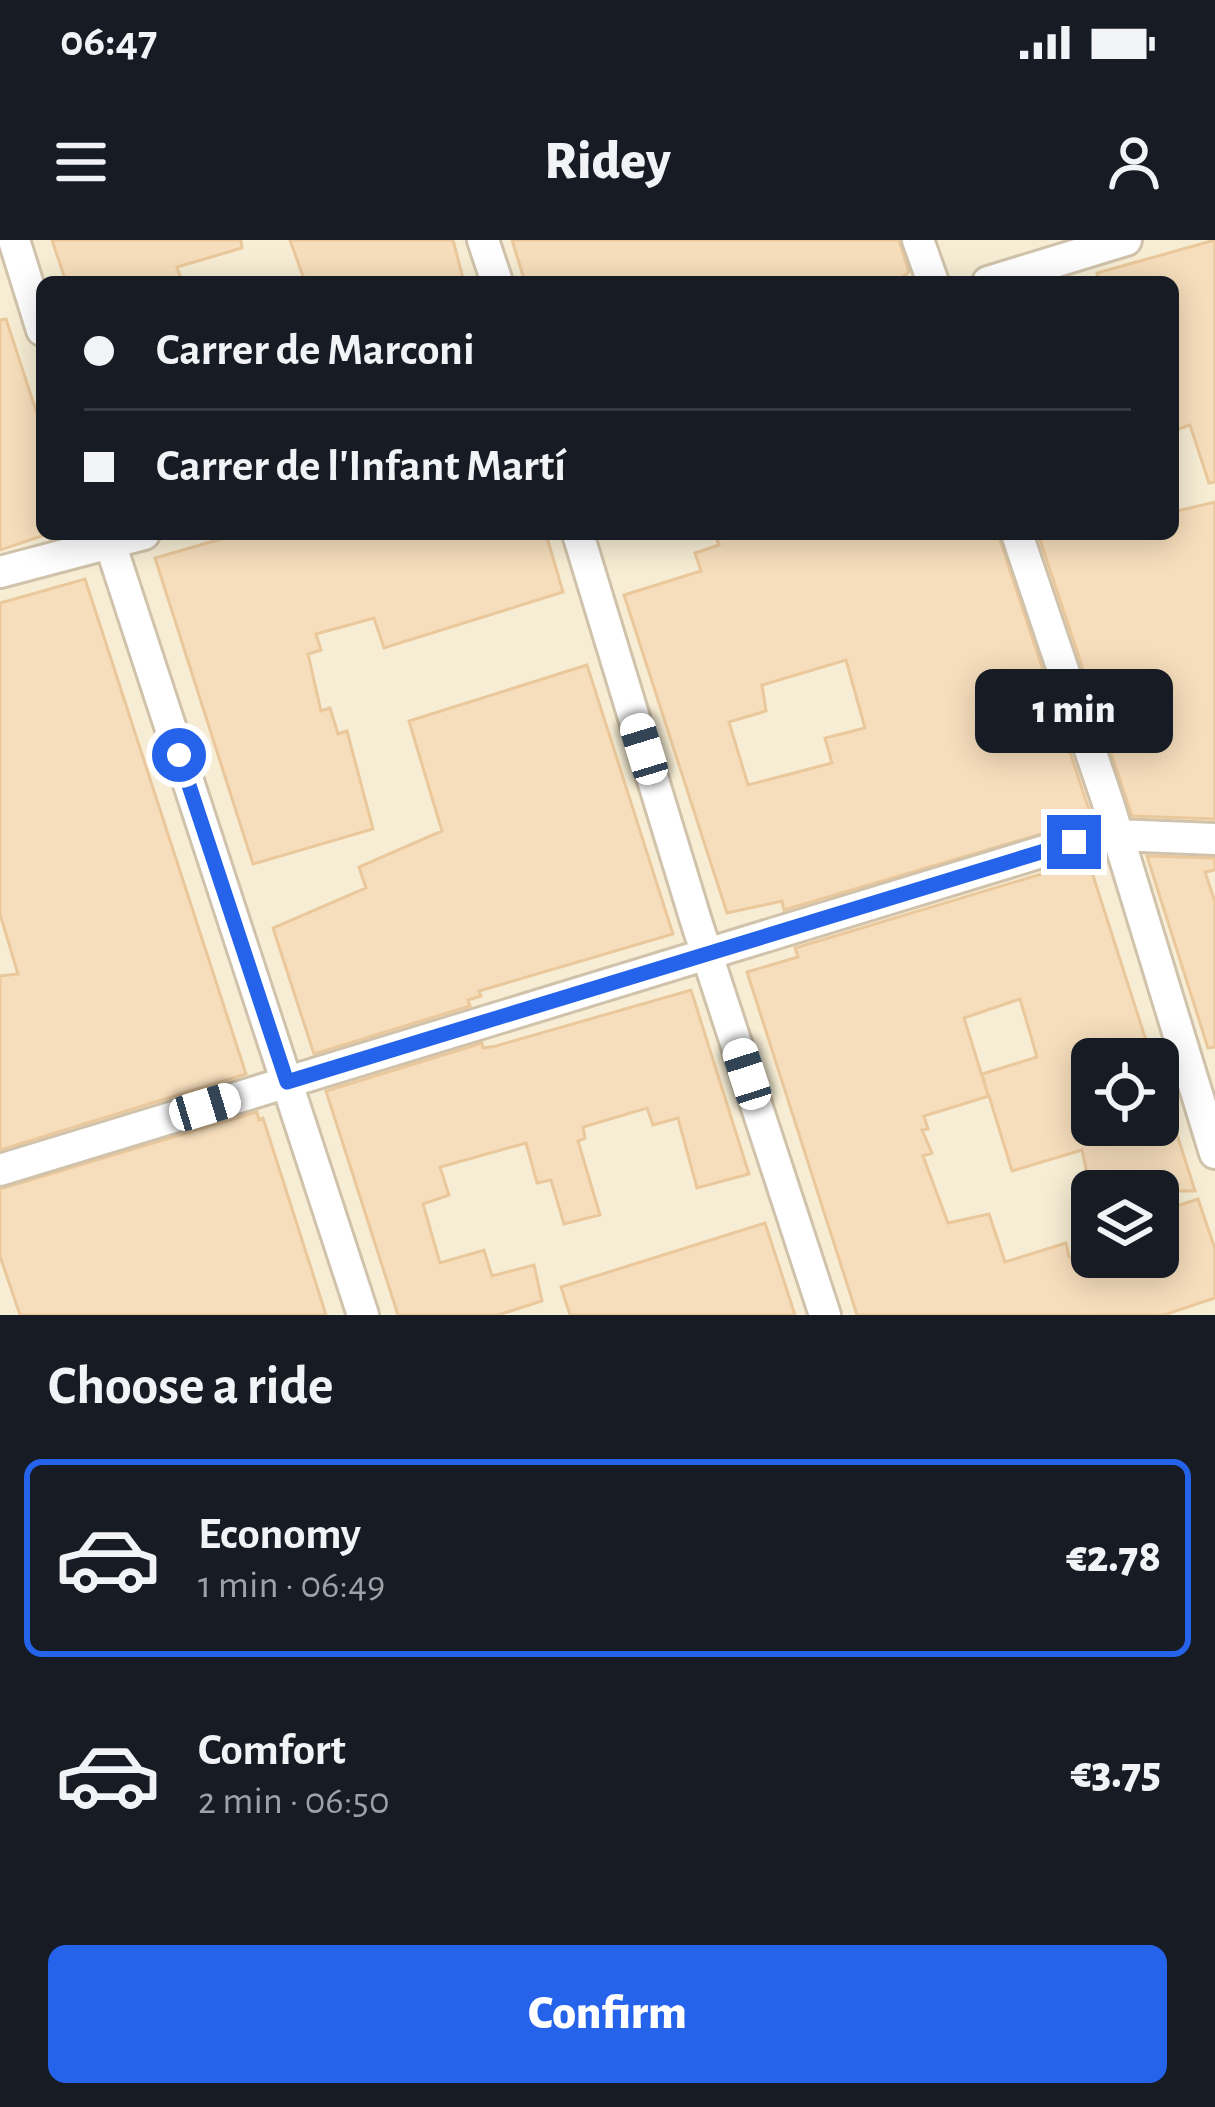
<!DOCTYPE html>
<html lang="en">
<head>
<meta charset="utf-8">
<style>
	body { margin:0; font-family:"Alegreya Sans",sans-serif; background:#20242c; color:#f1f3f6; height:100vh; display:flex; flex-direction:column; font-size:45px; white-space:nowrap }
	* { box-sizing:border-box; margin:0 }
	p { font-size:39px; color:#9ea1a6 }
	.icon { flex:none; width:66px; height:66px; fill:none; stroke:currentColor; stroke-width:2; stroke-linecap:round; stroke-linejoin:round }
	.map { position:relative; height:1075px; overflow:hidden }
	.panel { display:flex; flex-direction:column; background:#171b24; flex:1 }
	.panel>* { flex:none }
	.top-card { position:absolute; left:36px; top:36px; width:1143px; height:264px; border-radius:18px; box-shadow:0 6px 30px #0003; display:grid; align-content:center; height:264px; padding:0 48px; background:#171b24 }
	.fabs { position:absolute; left:1071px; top:798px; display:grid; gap:24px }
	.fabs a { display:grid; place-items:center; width:108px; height:108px; border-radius:18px; background:#171b24; box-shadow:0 6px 30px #0003; font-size:60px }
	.end { position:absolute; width:54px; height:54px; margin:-27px; border:15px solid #2563eb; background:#fff; box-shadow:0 0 0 6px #fff }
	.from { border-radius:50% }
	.bubble { position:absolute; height:84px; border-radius:18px; background:#171b24; box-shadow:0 6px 30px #0003; font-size:39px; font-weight:800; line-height:84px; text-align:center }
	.car { position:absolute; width:36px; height:72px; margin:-36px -18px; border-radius:15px; box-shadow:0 0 9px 3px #0007; background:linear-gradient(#fff 24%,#345 0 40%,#fff 0 76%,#345 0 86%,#fff 0) }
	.top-card b { display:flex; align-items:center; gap:42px; height:114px; font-size:45px }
	.top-card b+b { border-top:3px solid #363941 }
	.top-card i { width:30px; height:30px; background:#f1f3f6 }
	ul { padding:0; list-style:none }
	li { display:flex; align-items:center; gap:36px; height:198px; margin:0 24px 18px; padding:0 24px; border:6px solid transparent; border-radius:18px }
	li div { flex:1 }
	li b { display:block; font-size:45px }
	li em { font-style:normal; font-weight:800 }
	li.active { border-color:#2563eb }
	li>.icon { width:108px; height:108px; stroke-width:1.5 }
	h2 { padding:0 48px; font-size:54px; line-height:144px }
	.button { display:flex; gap:24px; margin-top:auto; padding:24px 48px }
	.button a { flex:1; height:138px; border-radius:18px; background:#2563eb; color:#fff; font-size:48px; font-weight:800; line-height:138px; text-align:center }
	.status { display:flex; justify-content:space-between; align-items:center; height:84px; padding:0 60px; background:#171b24; direction:ltr }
	.status svg { height:33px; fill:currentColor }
	header { display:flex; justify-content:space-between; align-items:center; height:156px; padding:0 48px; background:#171b24; font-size:54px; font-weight:800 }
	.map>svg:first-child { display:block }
	.residential { fill:#f6edd4; fill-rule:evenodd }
	.building { fill:#f6debc; stroke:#eac89b; stroke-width:3; fill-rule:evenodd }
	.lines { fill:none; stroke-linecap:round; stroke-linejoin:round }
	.street-casing { stroke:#d1c3ab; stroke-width:36 }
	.street { stroke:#fff; stroke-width:30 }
	.route { stroke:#2563eb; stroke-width:15 }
</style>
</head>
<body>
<div class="status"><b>06:47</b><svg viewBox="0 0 49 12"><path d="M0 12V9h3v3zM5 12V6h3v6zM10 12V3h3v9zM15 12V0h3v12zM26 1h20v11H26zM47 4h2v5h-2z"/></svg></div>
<header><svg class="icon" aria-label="menu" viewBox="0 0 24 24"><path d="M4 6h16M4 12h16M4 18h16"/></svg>Ridey<svg class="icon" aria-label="person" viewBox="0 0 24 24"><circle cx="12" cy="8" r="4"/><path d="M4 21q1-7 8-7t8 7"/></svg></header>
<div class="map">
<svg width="1215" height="1075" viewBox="0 0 1215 1075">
	<rect width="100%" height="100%" fill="#fef9e6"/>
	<path class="residential" d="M0,0h1215v1075h-1215zM42,42h1131v252h-1131zM1092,819h66v66h-66zM1092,951h66v66h-66z"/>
	<path class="building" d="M52,0h189l1,8 -65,19 5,15h-116z
		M290,0h163l11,42h-159z
		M512,0h387l10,32 -13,10h-371z
		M1215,0v242l-6,1 -19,-58 -17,6v-149h-74l-2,-9z
		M6,79l36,110v107l-42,14v-230z
		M1215,262v317l-83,-3 -94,-282h135v-22z
		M238,294h308l17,58 -179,56 -10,-30 -58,16 5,16 -13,4 13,57 9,-3 8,26 9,-3 26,98 -120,35 -98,-306z
		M715,294h283l94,285 -308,91 -2,-9 -55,12 -103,-318 77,-24 -6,-18 24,-8zM846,420l19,68 -40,10 7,25 -84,22 -19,-63 37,-11 -4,-26z
		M85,339l161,495 -246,76v-174l18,-2 -18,-60v-311z
		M587,425l86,269 -194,57 2,5 -13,4 2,6 -156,48 -41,-126 93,-40 -7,-21 83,-36 -33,-110z
		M1147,616l68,2v12l-10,2 10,30v145l-7,1z
		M1088,620l64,199h-60v66h82l21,66h-104l-9,-41 -70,21 -23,-75 -65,20 4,13 -6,1 10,23 -9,3 25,67 41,-9 16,48 61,-19 3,14h89v-45l40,-13 17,50v49l-51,17h-307l-110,-343 51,-15 -3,-9zM1020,759l17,58 -55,17 6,21 -24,-77z
		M691,750l58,184 -52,14 -19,-70 -25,7 -6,-17 -64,19 2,11 -7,3 22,74 -36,9 -13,-44 -14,3 -11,-40 -86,24 9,28 -26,9 17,59 44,-13 8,26 42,-11 8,36 -44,14h-100l-72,-224 156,-48 1,5 13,-2z
		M257,872l2,8 4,-2 63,197h-306l-20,-59v-67z
		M765,983l30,92h-225l-9,-28z"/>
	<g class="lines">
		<g class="street-casing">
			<path id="street" d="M14,0l28,90
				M483,0l14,42
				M918,0l15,42
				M988,42l138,-42
				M107,294l256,781
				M578,294l118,387 129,394
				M1017,294l90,266 108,353
				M0,332l144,-38
				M0,930l1074,-328 42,-7 99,4"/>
		</g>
		<use href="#street" class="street"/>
	</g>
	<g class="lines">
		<path class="route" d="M179,515l108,327 787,-240"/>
	</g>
</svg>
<div class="fabs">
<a><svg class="icon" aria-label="locate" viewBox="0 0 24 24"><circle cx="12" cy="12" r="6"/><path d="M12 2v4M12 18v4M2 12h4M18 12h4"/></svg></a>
<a><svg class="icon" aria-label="layers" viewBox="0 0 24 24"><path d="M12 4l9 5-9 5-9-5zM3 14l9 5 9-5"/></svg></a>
</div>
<i class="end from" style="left:179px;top:515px"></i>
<i class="end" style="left:1074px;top:602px"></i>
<div class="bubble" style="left:975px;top:429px;width:198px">1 min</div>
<i class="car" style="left:644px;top:509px;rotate:343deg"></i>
<i class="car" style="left:747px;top:834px;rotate:342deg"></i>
<i class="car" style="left:205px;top:867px;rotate:73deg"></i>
<div class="top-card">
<b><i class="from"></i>Carrer de Marconi</b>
<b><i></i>Carrer de l'Infant Martí</b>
</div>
</div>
<section class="panel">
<h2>Choose a ride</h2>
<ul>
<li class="active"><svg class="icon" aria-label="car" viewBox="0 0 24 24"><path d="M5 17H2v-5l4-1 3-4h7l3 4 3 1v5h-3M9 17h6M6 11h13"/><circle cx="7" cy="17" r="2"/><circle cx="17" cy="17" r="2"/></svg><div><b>Economy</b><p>1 min · 06:49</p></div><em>€2.78</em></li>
<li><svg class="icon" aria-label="car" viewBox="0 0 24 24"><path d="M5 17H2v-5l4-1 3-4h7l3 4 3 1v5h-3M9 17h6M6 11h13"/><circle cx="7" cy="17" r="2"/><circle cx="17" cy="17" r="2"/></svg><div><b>Comfort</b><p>2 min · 06:50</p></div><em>€3.75</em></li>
</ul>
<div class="button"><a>Confirm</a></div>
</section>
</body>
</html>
